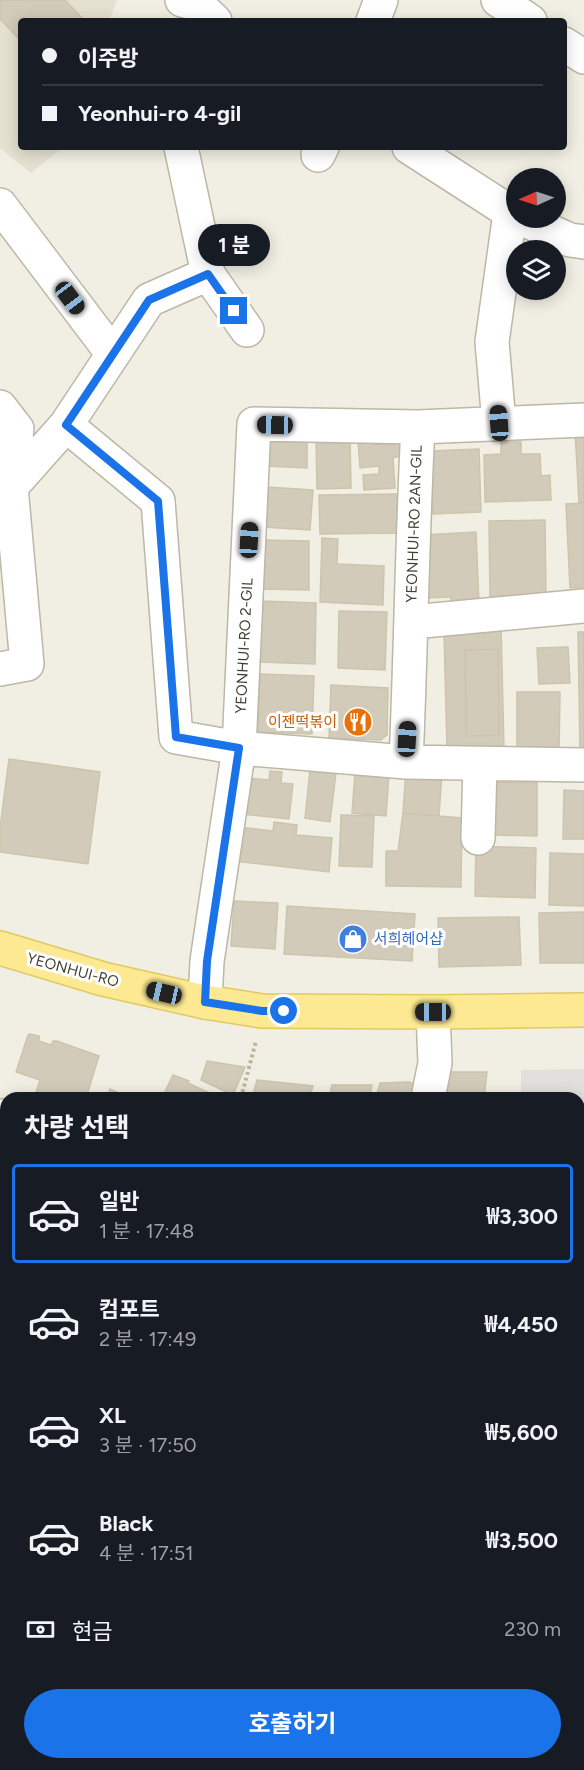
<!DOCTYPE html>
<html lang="ko">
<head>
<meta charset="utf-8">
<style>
	body { margin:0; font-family:Figtree,"Noto Sans KR",sans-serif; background:#20242c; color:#f1f3f6; height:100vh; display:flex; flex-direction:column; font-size:22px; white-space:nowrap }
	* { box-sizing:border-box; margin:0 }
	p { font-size:20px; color:#9ea1a6 }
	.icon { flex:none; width:33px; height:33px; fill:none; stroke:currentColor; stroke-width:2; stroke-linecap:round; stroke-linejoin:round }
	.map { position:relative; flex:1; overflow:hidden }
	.panel { position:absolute; left:0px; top:1092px; width:585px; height:678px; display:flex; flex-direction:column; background:#171b24; border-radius:18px 18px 0 0; box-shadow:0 3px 15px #0003 }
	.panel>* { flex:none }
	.guide { position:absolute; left:18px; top:18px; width:549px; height:132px; border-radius:6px; box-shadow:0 3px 15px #0003; display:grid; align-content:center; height:132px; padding:0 24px; background:#171b24 }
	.needle { width:39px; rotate:267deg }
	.fabs { position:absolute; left:506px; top:168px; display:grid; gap:12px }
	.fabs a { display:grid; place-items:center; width:60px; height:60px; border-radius:50%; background:#171b24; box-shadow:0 3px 15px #0003; font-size:30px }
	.end { position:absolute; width:27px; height:27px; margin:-14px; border:8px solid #1a73e8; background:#fff; box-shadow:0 0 0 3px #fff }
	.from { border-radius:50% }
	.bubble { position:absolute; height:42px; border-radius:21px; background:#171b24; box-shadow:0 3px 15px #0003; font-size:20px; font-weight:700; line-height:42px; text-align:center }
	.car { position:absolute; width:18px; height:36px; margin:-18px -9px; border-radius:8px; box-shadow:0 0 4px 2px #0007; background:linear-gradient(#222 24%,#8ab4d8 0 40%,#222 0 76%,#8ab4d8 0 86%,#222 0) }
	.guide b { display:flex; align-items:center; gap:21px; height:57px; font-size:22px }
	.guide b+b { border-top:2px solid #363941 }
	.guide i { width:15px; height:15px; background:#f1f3f6 }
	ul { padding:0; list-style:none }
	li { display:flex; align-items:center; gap:18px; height:99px; margin:0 12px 9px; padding:0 12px; border:3px solid transparent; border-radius:6px }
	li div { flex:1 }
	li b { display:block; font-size:22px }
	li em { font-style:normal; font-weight:700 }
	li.selected { border-color:#1a73e8 }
	li>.icon { width:54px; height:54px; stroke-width:1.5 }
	h2 { padding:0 24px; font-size:27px; line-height:72px }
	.pay { display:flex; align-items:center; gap:15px; height:66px; padding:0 24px; font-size:22px }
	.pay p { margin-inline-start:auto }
	.button { display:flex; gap:12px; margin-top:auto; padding:12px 24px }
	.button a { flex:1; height:69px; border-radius:36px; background:#1a73e8; color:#fff; font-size:24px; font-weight:700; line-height:69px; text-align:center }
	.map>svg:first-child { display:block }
	.residential { fill:#e5e1d1 }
	.parking { fill:#e2e0dc }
	.building { fill:#d3cbb9; stroke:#cdc4ac; stroke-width:1.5 }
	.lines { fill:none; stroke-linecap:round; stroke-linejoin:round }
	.minor-casing { stroke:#bcb7a6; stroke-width:36 }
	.major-casing { stroke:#e0c962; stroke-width:36 }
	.path { stroke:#beb598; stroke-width:4; stroke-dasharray:3 3; stroke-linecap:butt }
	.minor { stroke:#fff; stroke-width:33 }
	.major { stroke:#fce992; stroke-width:33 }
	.route { stroke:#1a73e8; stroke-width:8 }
	.labels { text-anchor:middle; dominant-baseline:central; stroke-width:6; stroke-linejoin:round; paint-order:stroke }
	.street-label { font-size:15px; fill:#433f34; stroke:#fff }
	.food-label { font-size:15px; fill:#c56008; stroke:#fff; text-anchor:end }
	.shop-label { font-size:15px; fill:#366cbe; stroke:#fff; text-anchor:start }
</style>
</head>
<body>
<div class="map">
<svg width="584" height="1770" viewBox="0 0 584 1770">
	<rect width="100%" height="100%" fill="#f1efe3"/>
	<path class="residential" d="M0,0h117l-8,21h-88v126h42l-32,26 -31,-25z"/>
	<path class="parking" d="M584,1069v165l-5,-2v-134h-58v-28z"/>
	<path class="building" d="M0,0h65l17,18 -3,3h-58v20l-21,-22z
		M575,431h9v71h-5z
		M350,438l1,50 -34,1 -1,-50z
		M371,439l1,6 30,-3 1,13 -10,3 2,30 -31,2 -1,-15 16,-1v-8l-19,2 -2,-28z
		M267,440l40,1v27l-41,-2z
		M501,442h20v12h19l1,22 9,-1 1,25 -66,2 -1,-47 17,-1z
		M479,449l2,63 -48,2 -2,-63z
		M266,487l47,3 -3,40 -47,-3z
		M399,494v39l-79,1 -1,-39z
		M584,503v84l-14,1 -4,-84z
		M545,520l1,77 -56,1 -1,-77z
		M476,532l3,71 -28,2v-8l-25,1 -3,-63z
		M322,538l16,1 -1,25 47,2 -1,39 -63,-3z
		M262,540l47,1v49l-48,-1z
		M261,601l55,2 -1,61 -56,-2z
		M339,611l48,1 -2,58 -47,-2z
		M501,625l3,124 -57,1 -3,-117z
		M578,632h6v117h-4z
		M568,647l2,36 -31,1 -2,-36z
		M498,649l1,86 -33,1 -1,-86z
		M260,674l54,2 -2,58 -54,-2z
		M331,685l57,3 -1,47 -6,5 -52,-2z
		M517,692h43l-1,62h-42z
		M9,759l91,13 -12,92 -88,-12v-24z
		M310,770l26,3 -6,49 -25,-4z
		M406,770l36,2 -3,44 -36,-3z
		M270,771l12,1 -1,11 12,1 -4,35 -47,-5 4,-36 23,2z
		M355,772l34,2 -3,42 -34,-3z
		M492,782l45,1v53l-46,-1z
		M564,790l20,1v48h-21z
		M403,813l59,5 -1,69 -75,-1v-35h12z
		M341,815l33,1 -2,51 -33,-1z
		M274,822l23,3 -1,10 36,3 -3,34 -94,-11 3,-34 35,4z
		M476,846l60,2 -1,50 -60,-2z
		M550,853l34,1v52l-35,-1z
		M234,901l44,2 -3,46 -44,-3z
		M287,906l128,8 -3,47 -128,-7z
		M584,912v51h-44l-1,-50z
		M519,917l2,48 -82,2 -1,-49z
		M30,1034l9,2v5l12,4 2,-4h4l42,15 -13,42h-52l6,-18 -24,-8 12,-37z
		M207,1061l38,6 -12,28 -32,-15z
		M442,1072h45l-3,26h-43z
		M173,1075l16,6 -1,2 32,15h-58z
		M257,1080l56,6 -4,12h-48l-8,-3z
		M409,1082l11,4 -3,12h-41l4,-15z
		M332,1085h40l-3,13h-40z
		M110,1089l19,9h-23z
		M0,1129l6,6v45l-6,6z
		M0,1216l6,7v28l-6,6z
		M6,1264v37l-6,-7v-25z
		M584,1282v40l-5,-2v-27z
		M0,1307l6,7v42l-6,5z
		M579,1354l5,2v39l-4,9z
		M6,1365v28l-6,-7v-16z
		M582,1410l2,1v53l-5,-2v-45z
		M6,1448v53l-6,1v-53z
		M6,1502v39h-2l-1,-2h-3v-36z
		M584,1510v30l-5,-1v-17h2z
		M579,1545l5,1 -1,27 -4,-1z
		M584,1580v46l-2,2 2,4 -5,3v-51z
		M579,1662l5,8v21l-5,4z
		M579,1752l5,6v12h-46l-2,-3 2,-3h41z
		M20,1764h33v6h-33z
		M63,1764h42v5l-42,1z
		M137,1764h38v6h-38z
		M182,1764h37v6h-37z
		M241,1764h43v6h-42z
		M362,1764h48l-2,6h-46z
		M452,1764h40l-8,6h-28z
		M295,1767l42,1v2h-42z"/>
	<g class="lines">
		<g class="minor-casing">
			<path id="minor" d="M182,0l15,4 18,17
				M498,0l32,21
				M373,21l8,-21
				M564,44l20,13
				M181,147l27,127 39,56
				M409,147l107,69
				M318,155l4,-8
				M0,205l112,148
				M520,218l50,22 14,2
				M0,407l17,22 -6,58 16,177 -27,5
				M499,423l-7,-81 18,-129
				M66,425l92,76 18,236 63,11 167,14 178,3
				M0,492l11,-5 55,-62 83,-125 59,-26
				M412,622l172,-16
				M406,762c5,-112 6,-224 12,-335
				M478,838l2,-74
				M205,1002l2,-41 32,-213 15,-324 164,3 166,-7
				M428,1098l7,-35 -2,-51
				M0,1116l6,5
				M0,1405l6,7
				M579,1473l5,2
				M579,1723l5,-4
				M0,1744l2,-72 4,-1
				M119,1770v-6
				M233,1770v-6
				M353,1770l1,-6
				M511,1770l8,-6"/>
		</g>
		<g class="major-casing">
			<path id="major" d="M0,948l103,31 102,23 57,9 171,1 151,-2"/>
		</g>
		<path class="path" d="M241,1098l15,-57"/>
		<use href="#minor" class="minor"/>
		<use href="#major" class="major"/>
	</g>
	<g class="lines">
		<path class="route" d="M234,311l-26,-37 -59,26 -83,125 92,76 18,236 63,11 -32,213 -2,41 57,9h22"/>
	</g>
	<defs>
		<g id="restaurant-disc" transform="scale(1.5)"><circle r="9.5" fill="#e8710a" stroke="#fff"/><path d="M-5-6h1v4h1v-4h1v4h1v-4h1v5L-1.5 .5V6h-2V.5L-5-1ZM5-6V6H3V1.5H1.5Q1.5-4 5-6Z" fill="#fff"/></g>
		<g id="shop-disc" transform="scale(1.5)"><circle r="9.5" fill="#3f7fe0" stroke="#fff"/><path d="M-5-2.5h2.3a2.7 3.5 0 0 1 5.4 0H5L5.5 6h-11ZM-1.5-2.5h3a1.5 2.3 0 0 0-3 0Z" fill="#fff"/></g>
	</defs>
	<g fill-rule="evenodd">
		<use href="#restaurant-disc" x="358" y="722"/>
		<use href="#shop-disc" x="353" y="939"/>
	</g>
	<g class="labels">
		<g class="street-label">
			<text transform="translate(414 524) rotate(-88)">YEONHUI-RO 2AN-GIL</text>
			<text transform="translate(244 646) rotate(-87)">YEONHUI-RO 2-GIL</text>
			<text transform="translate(73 970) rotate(15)">YEONHUI-RO</text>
		</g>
		<g class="food-label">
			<text x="337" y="722">이젠떡볶이</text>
		</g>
		<g class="shop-label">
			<text x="374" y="939">서희헤어샵</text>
		</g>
	</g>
</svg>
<div class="fabs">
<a><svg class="needle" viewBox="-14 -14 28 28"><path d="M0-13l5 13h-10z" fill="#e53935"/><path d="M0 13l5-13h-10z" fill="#9ea1a6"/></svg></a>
<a><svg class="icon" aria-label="layers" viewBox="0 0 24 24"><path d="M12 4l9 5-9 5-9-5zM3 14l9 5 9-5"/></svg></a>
</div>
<i class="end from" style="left:284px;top:1011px"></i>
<i class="end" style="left:234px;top:311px"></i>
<div class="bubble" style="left:198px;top:224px;width:72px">1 분</div>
<i class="car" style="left:70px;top:298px;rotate:143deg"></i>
<i class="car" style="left:499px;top:423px;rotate:356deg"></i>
<i class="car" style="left:275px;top:425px;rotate:271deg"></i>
<i class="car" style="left:249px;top:540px;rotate:3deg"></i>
<i class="car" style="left:407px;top:739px;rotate:3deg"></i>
<i class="car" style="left:164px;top:993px;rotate:283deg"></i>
<i class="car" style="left:433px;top:1012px;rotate:270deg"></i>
<div class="guide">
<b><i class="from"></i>이주방</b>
<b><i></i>Yeonhui-ro 4-gil</b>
</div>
<section class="panel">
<h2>차량 선택</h2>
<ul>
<li class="selected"><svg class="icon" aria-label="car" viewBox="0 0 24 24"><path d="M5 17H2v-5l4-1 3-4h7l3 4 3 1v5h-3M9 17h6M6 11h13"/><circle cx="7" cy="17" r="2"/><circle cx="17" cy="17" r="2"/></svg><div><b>일반</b><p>1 분 · 17:48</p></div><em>₩3,300</em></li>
<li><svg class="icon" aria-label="car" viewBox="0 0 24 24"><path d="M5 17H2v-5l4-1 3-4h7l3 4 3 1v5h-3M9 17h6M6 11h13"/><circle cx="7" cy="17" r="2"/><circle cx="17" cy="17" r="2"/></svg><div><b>컴포트</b><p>2 분 · 17:49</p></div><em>₩4,450</em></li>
<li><svg class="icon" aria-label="car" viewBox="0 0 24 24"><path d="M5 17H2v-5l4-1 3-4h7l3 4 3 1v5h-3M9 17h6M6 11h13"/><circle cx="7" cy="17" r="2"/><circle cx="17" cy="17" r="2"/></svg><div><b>XL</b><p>3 분 · 17:50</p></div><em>₩5,600</em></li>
<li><svg class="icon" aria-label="car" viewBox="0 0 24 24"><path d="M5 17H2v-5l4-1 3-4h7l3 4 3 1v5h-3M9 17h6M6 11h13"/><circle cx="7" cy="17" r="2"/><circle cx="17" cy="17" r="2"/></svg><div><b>Black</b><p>4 분 · 17:51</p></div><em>₩3,500</em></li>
</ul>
<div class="pay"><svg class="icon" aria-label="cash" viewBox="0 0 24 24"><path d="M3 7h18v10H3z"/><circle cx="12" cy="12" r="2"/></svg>현금<p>230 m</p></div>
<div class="button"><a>호출하기</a></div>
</section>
</div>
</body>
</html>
